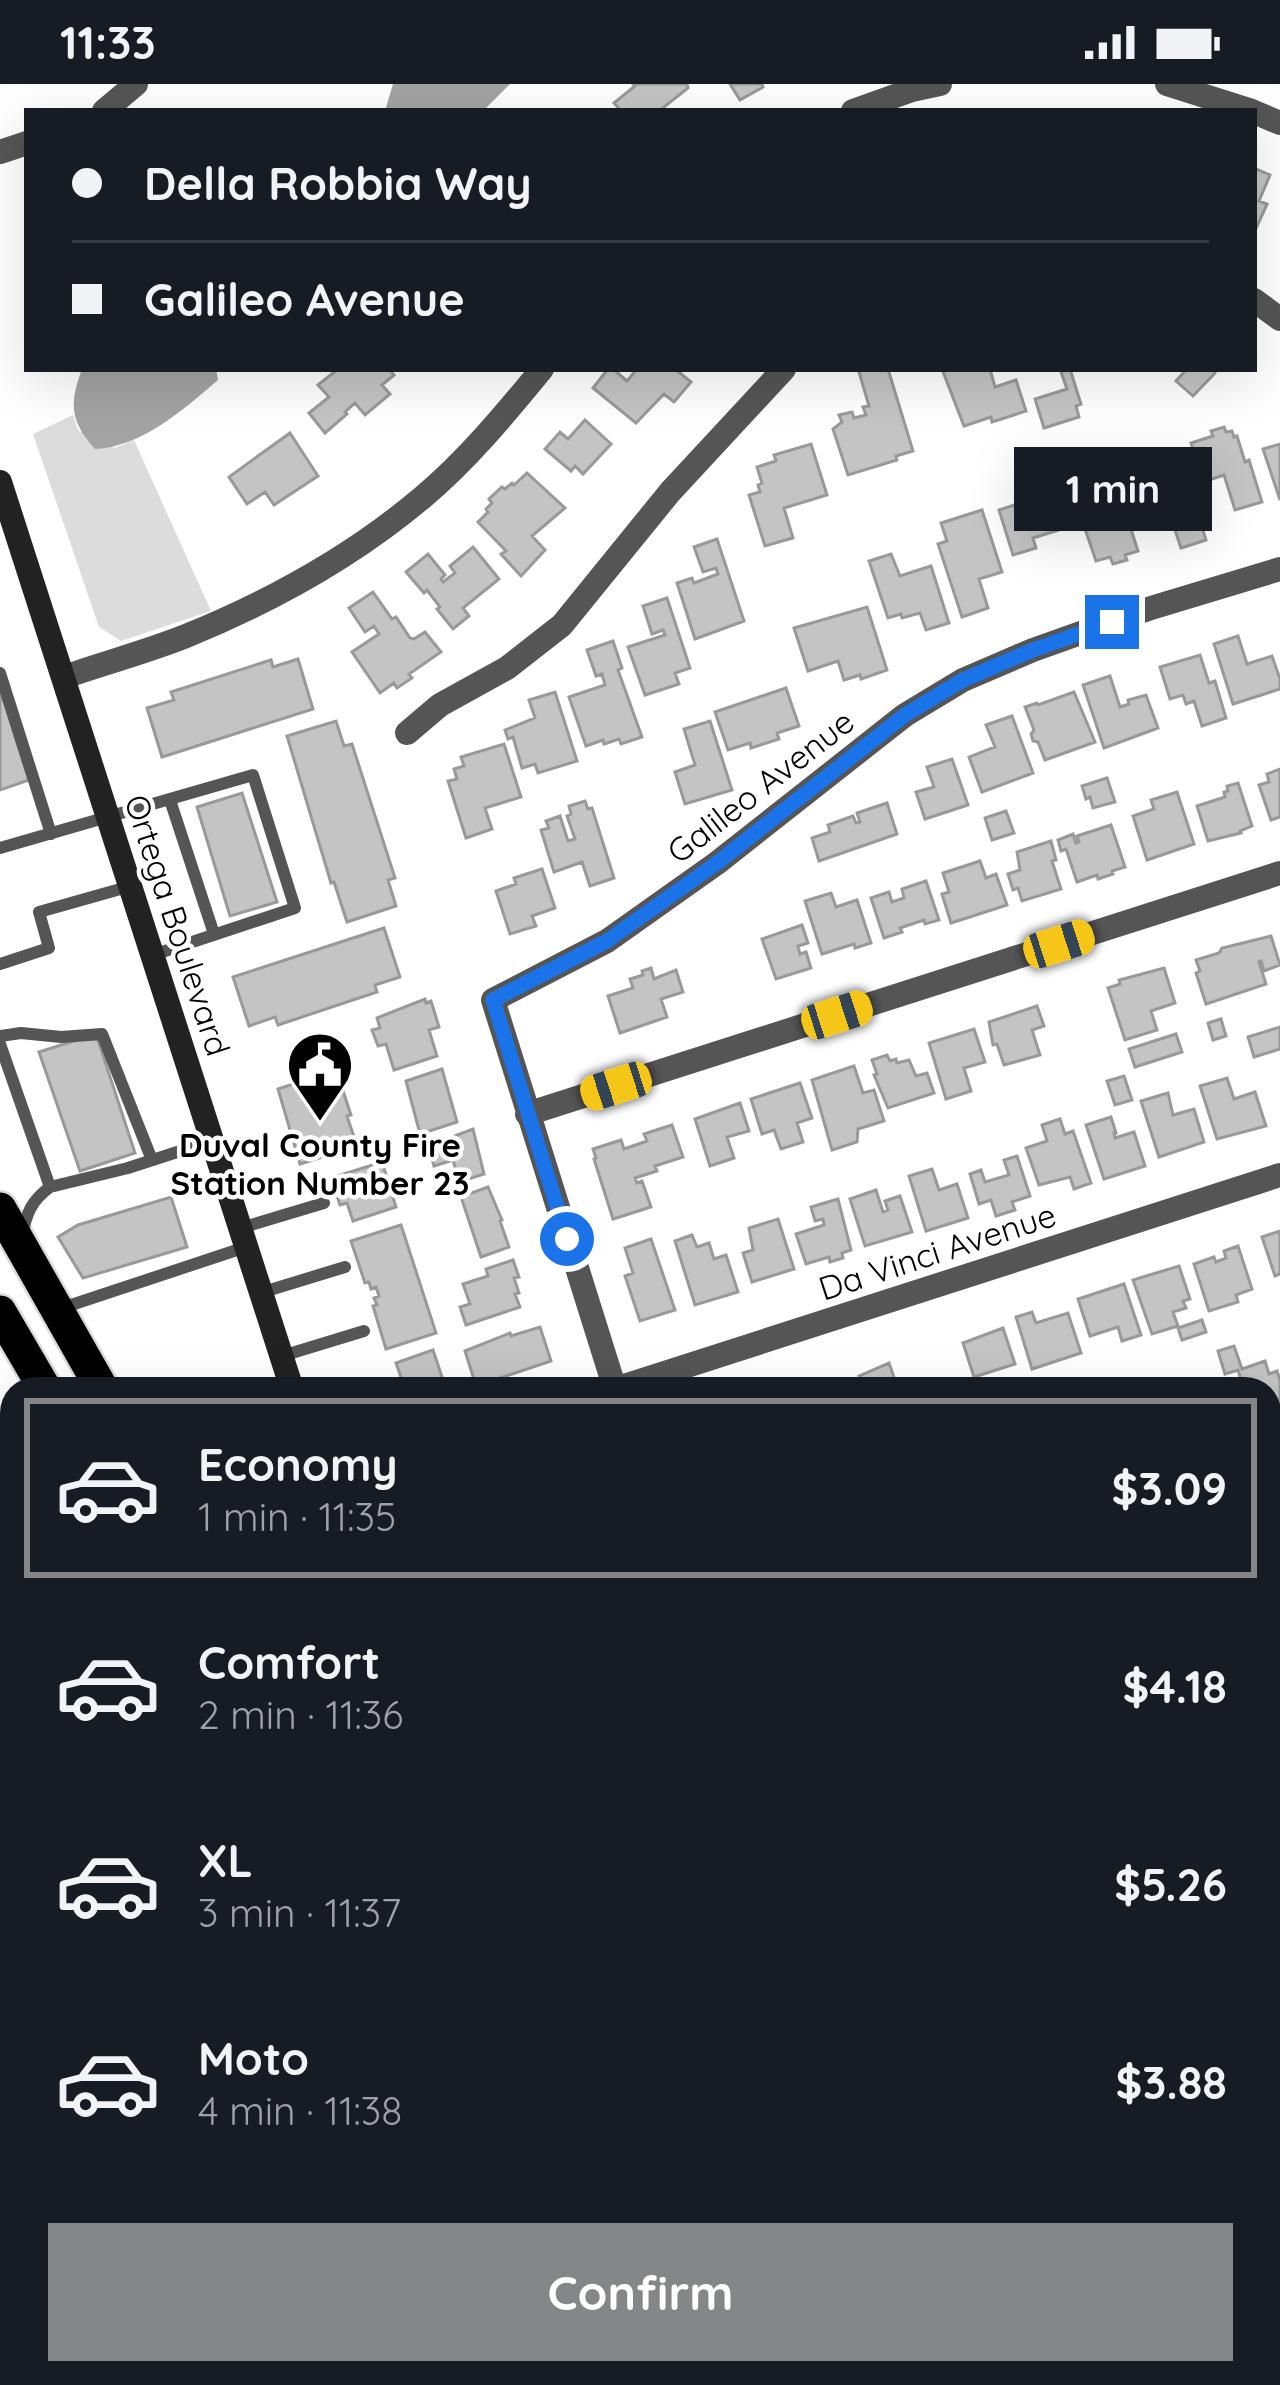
<!DOCTYPE html>
<html lang="en">
<head>
<meta charset="utf-8">
<style>
	body { margin:0; font-family:Quicksand,sans-serif; background:#20242c; color:#f1f3f6; height:100vh; display:flex; flex-direction:column; font-size:45px; white-space:nowrap }
	* { box-sizing:border-box; margin:0 }
	p { font-size:39px; color:#9ea1a6 }
	.icon { flex:none; width:66px; height:66px; fill:none; stroke:currentColor; stroke-width:2; stroke-linecap:round; stroke-linejoin:round }
	.map { position:relative; flex:1; overflow:hidden }
	.drawer { position:absolute; left:0px; top:1293px; width:1281px; height:1008px; display:flex; flex-direction:column; background:#171b24; border-radius:36px 36px 0 0; box-shadow:0 12px 48px #0002 }
	.drawer>* { flex:none }
	.guide { position:absolute; left:24px; top:24px; width:1233px; height:264px; border-radius:0px; box-shadow:0 12px 48px #0002; display:grid; align-content:center; height:264px; padding:0 48px; background:#171b24 }
	.end { position:absolute; width:54px; height:54px; margin:-27px; border:15px solid #1a73e8; background:#fff; box-shadow:0 0 0 6px #fff }
	.from { border-radius:50% }
	.bubble { position:absolute; height:84px; border-radius:0px; background:#171b24; box-shadow:0 12px 48px #0002; font-size:39px; font-weight:800; line-height:84px; text-align:center }
	.car { position:absolute; width:36px; height:72px; margin:-36px -18px; border-radius:15px; box-shadow:0 0 9px 3px #0007; background:linear-gradient(#f5c518 24%,#345 0 40%,#f5c518 0 76%,#345 0 86%,#f5c518 0) }
	.guide b { display:flex; align-items:center; gap:42px; height:114px; font-size:45px }
	.guide b+b { border-top:3px solid #363941 }
	.guide i { width:30px; height:30px; background:#f1f3f6 }
	ul { padding:21px 0 0; list-style:none }
	li { display:flex; align-items:center; gap:36px; height:180px; margin:0 24px 18px; padding:0 24px; border:6px solid transparent; border-radius:0px }
	li div { flex:1 }
	li b { display:block; font-size:45px }
	li em { font-style:normal; font-weight:800 }
	li.on { border-color:#858687 }
	li>.icon { width:108px; height:108px; stroke-width:1.5 }
	.button { display:flex; gap:24px; margin-top:auto; padding:24px 48px }
	.button a { flex:1; height:138px; border-radius:0px; background:#858687; color:#fff; font-size:48px; font-weight:800; line-height:138px; text-align:center }
	.status { display:flex; justify-content:space-between; align-items:center; height:84px; padding:0 60px; background:#171b24; direction:ltr }
	.status svg { height:33px; fill:currentColor }
	.map>svg:first-child { display:block }
	.green { fill:#dcdcdc }
	.water { fill:#a3a3a3 }
	.building { fill:#c4c4c4; stroke:#999; stroke-width:3 }
	.lines { fill:none; stroke-linecap:round; stroke-linejoin:round }
	.primary-casing { stroke:#dbdbdb; stroke-width:34 }
	.trunk-casing { stroke:#dbdbdb; stroke-width:38 }
	.service { stroke:#555; stroke-width:12 }
	.minor { stroke:#555; stroke-width:24 }
	.secondary { stroke:#222; stroke-width:24 }
	.primary { stroke:#000; stroke-width:30 }
	.trunk { stroke:#000; stroke-width:33 }
	.rail { stroke:#000; stroke-width:6; stroke-dasharray:18 6 3 6; stroke-linecap:butt }
	.route { stroke:#1a73e8; stroke-width:15 }
	.labels { text-anchor:middle; dominant-baseline:central; stroke-width:9; stroke-linejoin:round; paint-order:stroke }
	.street-label { font-size:33px; fill:#000; stroke:#fff }
	.poi-label { font-size:33px; font-weight:bold; fill:#000; stroke:#fff }
</style>
</head>
<body>
<div class="status"><b>11:33</b><svg viewBox="0 0 49 12"><path d="M0 12V9h3v3zM5 12V6h3v6zM10 12V3h3v9zM15 12V0h3v12zM26 1h20v11H26zM47 4h2v5h-2z"/></svg></div>
<div class="map">
<svg width="1280" height="2301" viewBox="0 0 1280 2301">
	<rect width="100%" height="100%" fill="#fff"/>
	<path class="green" d="M73,331l5,15 36,18 20,-8 77,171 -90,30 -22,-14 -66,-193z
		M0,1404l12,21v84l-12,-21z
		M70,2289h193l-35,12h-154z"/>
	<path class="water" d="M393,0h117l-27,27h-98z
		M82,285h134l2,11c-34,29 -76,67 -123,69 -25,-28 -26,-45 -13,-80z"/>
	<path class="building" d="M633,0h54l1,4 -29,23h-38l-7,-8 21,-17z
		M730,0h32l1,3 -23,13z
		M1254,84l16,7 -11,26 8,3 -13,29z
		M338,285h51l5,6 -12,10 8,9 -25,21 -10,-12 -10,9 2,2 -22,19 -16,-20 20,-16 -11,-12z
		M608,285h5l14,12 10,-12h38l16,13 -17,20 -10,-8 -28,29 -43,-35z
		M888,285l25,82 -17,5 1,4 -49,15 -15,-46 9,-7 -3,-7 13,-3 2,6 12,-3 -3,-8 6,-1 -10,-34 5,-3z
		M942,285h48l5,18 21,-7 10,31 -34,11 -1,-5 -27,9z
		M1060,285h10l11,35 -5,2 3,11 -35,11 -9,-29 32,-10z
		M1182,285h31l2,4 -22,23 -17,-15 9,-10z
		M585,336l26,24 -28,30 -8,-8 -4,5 -26,-22 15,-17 8,7z
		M1224,343l2,5 6,-1 2,6 3,-1 8,26 4,-2 13,42 -27,8 -11,-35 -21,7 -12,-39 22,-7 -2,-5z
		M290,349l28,43 -44,29 -9,-13 -18,12 -18,-27z
		M811,360l16,51 -43,13 9,30 -28,8 -16,-51 11,-3 -2,-7 4,-2 -5,-16 19,-6 -2,-6z
		M1280,360v56l-17,-51z
		M1183,382l23,74 -25,8 -9,-27 9,-3 -2,-8 -33,10 -4,-12 -3,1 -8,-26z
		M527,389l38,35 -33,28 13,14 -24,26 -20,-22 5,-3 -28,-29 10,-10 -2,-3 6,-6 -3,-4 13,-12 3,2 7,-6 2,2z
		M1116,398l22,69 -13,4 2,5 -14,4 -3,-7 -14,4 -12,-35 14,-5 -10,-30z
		M1051,409l11,36 -29,9 3,10 -23,7 -14,-45z
		M982,426l20,62 -23,7 9,29 -26,9 -24,-73 9,-3 -6,-18z
		M717,455l27,82 -49,18 -18,-56 15,-5 2,5 24,-9 -2,-6 -13,4 -9,-25z
		M473,463l26,32 -36,29 6,8 -16,13 -16,-20 3,-2 -13,-17 -3,3 -18,-21 22,-18 17,21 -4,4 2,3 12,-9 -5,-7z
		M891,470l9,22 31,-10 18,57 -23,7 -6,-17 -18,5 -1,-4 -13,4 -19,-57z
		M373,508l19,27 4,-2 14,21 4,1 11,-7 16,20 -32,22 3,4 -15,10 -3,-5 -14,10 -28,-41 27,-18 -5,-8 -9,6 -16,-24z
		M667,514l23,70 -15,5 4,11 -34,11 -17,-48 37,-12 -2,-5 -11,4 -9,-28z
		M867,523l20,63 -26,9 -1,-4 -16,5 -6,-19 -30,10 -14,-43z
		M1238,552l9,28 25,-8 8,23v10l-47,15 -19,-60z
		M613,557l9,27 -4,2 24,67 -21,7 -2,-5 -15,5 -1,-4 -17,6 -17,-49 36,-12 -3,-11 -6,2 -9,-26z
		M1200,571l9,28 6,-2 11,37 -24,8 -8,-25 -8,3 -3,-9 -13,4 -10,-32z
		M298,575l15,50 -151,48 -15,-49 27,-8 -3,-8 100,-32 2,7z
		M1110,592l10,31 9,-3 -1,-4 18,-5 12,33 -54,20 -21,-63z
		M786,604l13,38 -22,7 2,6 -28,9 -1,-5 -22,7 -13,-38z
		M0,605l29,91 -29,10z
		M555,608l22,69 -39,12 -3,-9 -13,4 -9,-31 -5,2 -3,-9 30,-12 -6,-18z
		M1074,608l21,50 -50,18 -7,-18 -5,-1 -2,-7 3,-4 -9,-23 12,-4 1,2z
		M1012,632l21,57 -51,19 -13,-35 26,-10 -9,-22z
		M336,637l8,25 8,-2 43,134 -7,2 8,26 -49,16 -13,-40 -3,1 -44,-147z
		M710,637l22,69 -47,14 -10,-32 20,-7 -11,-36z
		M504,660l17,53 -36,11 7,21 -26,9 -18,-57 9,-2 -3,-10 10,-3 -3,-9z
		M952,675l16,46 -43,14 -9,-27 18,-5 -7,-20z
		M1280,685v48l-9,3 -12,-35 10,-3 -2,-8z
		M1107,694l8,24 -22,6 -3,-11 -4,2 -4,-13z
		M1238,699l14,43 -12,5 1,2 -33,8 -11,-35 28,-9 -1,-5 4,-1 -1,-5z
		M1177,708l17,52 -47,16 -14,-44 21,-7 -3,-9z
		M242,709l35,109 -47,14 -33,-109z
		M585,717l3,8 4,-1 22,70 -24,8 -8,-24 -28,10 -13,-42 8,-2 -3,-7 14,-5 8,25 7,-2 -8,-23 4,-2 -2,-8z
		M887,719l10,31 -78,27 -7,-23 18,-6 -2,-7 25,-9 3,7 4,-1 -3,-9z
		M1006,727l8,22 -22,7 -7,-22z
		M1111,741l14,42 -13,4 1,3 -15,5 -1,-4 -20,7 -11,-33 -5,2 -3,-11 15,-6 3,9 3,-1 -2,-6z
		M1051,757l5,19 -4,1 9,28 -39,12 -4,-13 -5,2 -5,-16 12,-4 -3,-18z
		M980,777l6,17 10,-4 11,31 -56,18 -9,-29 7,-2 -6,-19z
		M542,785l13,39 -23,8 4,10 -26,8 -14,-43 20,-7 -2,-6z
		M926,797l13,39 -14,4 -1,-4 -24,8 2,4 -18,6 -13,-40 18,-6 3,10 12,-4 -2,-9z
		M831,809l5,14 21,-7 14,43 -16,5 -1,-4 -32,10 -17,-53z
		M802,841l6,18 -10,3 2,8 6,-2 5,16 -35,11 -14,-40z
		M384,844l16,49 -25,8 2,7 -99,33 -3,-8 -26,9 -16,-49z
		M1271,852l9,29 -16,6 -3,-10 -2,1 7,22 -60,20 -10,-31 4,-2 -4,-11 23,-7 3,-5z
		M651,884l3,11 22,-9 7,22 -22,7 6,18 -47,16 -12,-37 25,-8 -3,-9 13,-4 -1,-4z
		M1164,884l11,35 -24,8 6,19 -32,10 -17,-52 12,-4 -1,-4z
		M425,915l1,4 5,-2 8,26 -10,3 8,26 -43,14 -8,-26 -8,2 -6,-16 8,-2 -3,-10z
		M1037,922l7,20 -12,4 8,25 -36,10 -7,-21 -4,1 -4,-23z
		M1221,935l5,17 -13,4 -5,-17z
		M1280,943v22l-26,8 -6,-20z
		M974,945l11,33 -21,6 7,23 -25,8 -17,-56z
		M96,950l39,119 -55,18 -41,-119z
		M1176,950l6,18 -47,15 -6,-18z
		M887,971l3,6 6,-2 1,4 12,-3 7,16 11,-3 7,20 -46,15 -14,-33 3,-1 -5,-14z
		M854,982l9,27 11,-3 10,31 -26,8 -1,13 -25,8 -20,-70z
		M442,985l15,53 -37,12 -14,-53z
		M336,986l15,45 -4,1 10,30 -57,18 -22,-75z
		M1124,992l8,24 -17,5 -8,-24z
		M1227,994l7,21 21,-7 11,34 -49,13 -17,-53z
		M800,999l12,35 -15,5 6,19 -22,7 -7,-19 -12,4 -11,-35z
		M1168,1009l5,22 21,-6 10,33 -45,15 -18,-56z
		M740,1019l9,28 -22,6 7,21 -24,8 -15,-47z
		M1111,1033l5,16h-2l1,5 19,-6 11,34 -41,13 -18,-54z
		M1060,1035l5,15 8,-3 18,52 -17,6 -4,-12 -31,8 -13,-37 21,-7 -5,-16z
		M672,1041l11,32 -28,9 2,5 -22,7 2,5 5,-2 9,26 -38,12 -19,-60 2,-1 -3,-9 28,-9 3,9 23,-8 -3,-7z
		M473,1045l11,45 -25,8 -6,-22 -19,6 -6,-20z
		M1017,1072l13,40 -18,6 3,8 -19,6 -5,-16 -12,4 -9,-30 11,-4 4,12 24,-7 -5,-15z
		M382,1078l14,45 -43,14 -6,-18 -7,2 -9,-27z
		M932,1085l7,21 18,-6 11,34 -42,13 -17,-55z
		M488,1103l14,33 -2,1 9,26 -28,10 -20,-60z
		M876,1106l7,22 5,-2 -3,-9 15,-5 12,36 -47,14 -15,-47z
		M171,1113l16,50 -104,31 -25,-41 20,-12z
		M838,1115l13,51 -9,3 1,5 -13,4 -1,-5 -23,7 -10,-30 28,-9 -1,-6 -8,2 -4,-14z
		M778,1135l16,50 -42,13 -9,-29 10,-3 -4,-22z
		M401,1141l35,108 -50,16 -13,-43 4,-1 -3,-7 5,-2 -3,-9 -5,2 -2,-7 -4,1 -14,-42z
		M1280,1147v43l-5,2 -13,-39z
		M692,1151l5,12 12,-4 5,16 12,-4 12,37 -43,13 -20,-64z
		M651,1155l24,71 -35,11 -15,-45 8,-3 -8,-25z
		M1238,1162l14,43 -16,6 2,7 -29,9 -15,-47 20,-7 2,5 10,-4 -2,-7z
		M513,1176l6,17 -5,1 5,15 -4,1 5,13 -54,18 -6,-18 10,-3 -7,-20 25,-8 -2,-7z
		M1179,1182l11,33 -7,2 3,7 -13,4 5,14 -26,8 -19,-54z
		M1124,1200l17,51 -19,6 -4,-14 -28,9 -12,-37z
		M1032,1228l4,11 32,-10 13,40 -49,16 -16,-52z
		M1202,1236l4,12 -24,8 -4,-12z
		M540,1243l11,34 -75,25 -11,-35 45,-18 1,3z
		M1003,1244l12,36 -41,13 -11,-34z
		M1234,1262l8,23 23,-8 4,13 8,-3 3,9v39l-11,4v-34h-25l-6,-19 -13,4 -7,-23z
		M433,1266l13,39h-41l-9,-26z
		M889,1279l9,26h-35l-4,-13z
		M1272,1464l8,25v18l-11,3v-45z
		M1280,1588v50l-4,1 -7,-27 8,-3 -6,-18z
		M1280,1752v77l-6,2 -5,-16v-59z
		M1280,1913v28l-11,4v-28z
		M1269,2103l11,33v2l-11,4z
		M804,2289h85l7,12h-85z
		M1147,2289h46l4,12h-46z"/>
	<g class="lines">
		<g class="primary-casing">
			<path id="primary" d="M330,2301l28,-12
				M469,2301l35,-12"/>
		</g>
		<g class="trunk-casing">
			<path id="trunk" d="M0,1125l102,180
				M0,1228l45,77
				M606,2289l7,12
				M682,2289l7,12"/>
		</g>
		<path class="service" d="M0,589l51,161
			M170,716l44,134
			M0,764l253,-73 42,133 -142,47
			M0,880l49,-16 -10,-36 92,-26
			M0,952l21,-3 40,4 41,-3 50,126
			M0,960l50,143c-19,14 -23,26 -28,47
			M50,1103l78,-19 83,-27
			M241,1144l83,-25
			M260,1209l85,-26
			M59,1225l187,-62
			M282,1272l82,-25
			M0,1691l12,-6
			M758,2289l7,12
			M994,2289l7,12
			M1109,2289l7,12"/>
		<path class="minor" d="M1167,0l85,27
			M104,27l32,-27
			M853,27l59,-21 28,-6
			M1254,28l26,11
			M0,68l27,-9
			M1254,216l26,19
			M64,593c40,-14 82,-25 122,-41 86,-35 166,-79 237,-139 44,-37 83,-84 119,-128
			M407,649l33,-28 67,-37 55,-43 108,-133 114,-123
			M527,1030l753,-241
			M615,1305l-122,-389 114,-59 110,-78 188,-148 58,-35 70,-30 118,-42 129,-39
			M615,1305l665,-214
			M1269,1396l11,-4
			M0,1545l12,21
			M1269,1696l11,-3
			M0,1803l12,-4
			M1269,2019l11,-3
			M0,2104l12,-4"/>
		<path class="secondary" d="M0,398l292,907"/>
		<use href="#primary" class="primary"/>
		<use href="#trunk" class="trunk"/>
		<path class="rail" d="M0,1367l12,21
			M523,2289l7,12"/>
	</g>
	<g class="lines">
		<path class="route" d="M567,1155l-74,-239 114,-59 110,-78 188,-148 58,-35 70,-30 79,-28"/>
	</g>
	<defs>
		<g id="civic-pin" transform="scale(3.45)"><path d="M0 17L-7.5 6A9.5 9.5 0 1 1 7.5 6Z" fill="#000" stroke="#fff"/><path d="M-.6-6.5H3V-4.5H.6V-3L4-1V1h2V6H-6V1h2V-1L-.6-3ZM-1.2 2.5V6h2.4V2.5Z" fill="#fff"/></g>
	</defs>
	<g fill-rule="evenodd">
		<use href="#civic-pin" x="320" y="981"/>
	</g>
	<g class="labels">
		<g class="street-label">
			<text transform="translate(760 702) rotate(-38)">Galileo Avenue</text>
			<text transform="translate(178 841) rotate(72)">Ortega Boulevard</text>
			<text transform="translate(937 1167) rotate(-18)">Da Vinci Avenue</text>
		</g>
		<g class="poi-label">
			<text x="320" y="1060">Duval County Fire<tspan x="320" dy="38">Station Number 23</tspan></text>
		</g>
	</g>
</svg>
<i class="end from" style="left:567px;top:1155px"></i>
<i class="end" style="left:1112px;top:538px"></i>
<div class="bubble" style="left:1014px;top:363px;width:198px">1 min</div>
<i class="car" style="left:1059px;top:860px;rotate:72deg"></i>
<i class="car" style="left:837px;top:931px;rotate:72deg"></i>
<i class="car" style="left:616px;top:1002px;rotate:252deg"></i>
<div class="guide">
<b><i class="from"></i>Della Robbia Way</b>
<b><i></i>Galileo Avenue</b>
</div>
<section class="drawer">
<ul>
<li class="on"><svg class="icon" aria-label="car" viewBox="0 0 24 24"><path d="M5 17H2v-5l4-1 3-4h7l3 4 3 1v5h-3M9 17h6M6 11h13"/><circle cx="7" cy="17" r="2"/><circle cx="17" cy="17" r="2"/></svg><div><b>Economy</b><p>1 min · 11:35</p></div><em>$3.09</em></li>
<li><svg class="icon" aria-label="car" viewBox="0 0 24 24"><path d="M5 17H2v-5l4-1 3-4h7l3 4 3 1v5h-3M9 17h6M6 11h13"/><circle cx="7" cy="17" r="2"/><circle cx="17" cy="17" r="2"/></svg><div><b>Comfort</b><p>2 min · 11:36</p></div><em>$4.18</em></li>
<li><svg class="icon" aria-label="car" viewBox="0 0 24 24"><path d="M5 17H2v-5l4-1 3-4h7l3 4 3 1v5h-3M9 17h6M6 11h13"/><circle cx="7" cy="17" r="2"/><circle cx="17" cy="17" r="2"/></svg><div><b>XL</b><p>3 min · 11:37</p></div><em>$5.26</em></li>
<li><svg class="icon" aria-label="car" viewBox="0 0 24 24"><path d="M5 17H2v-5l4-1 3-4h7l3 4 3 1v5h-3M9 17h6M6 11h13"/><circle cx="7" cy="17" r="2"/><circle cx="17" cy="17" r="2"/></svg><div><b>Moto</b><p>4 min · 11:38</p></div><em>$3.88</em></li>
</ul>
<div class="button"><a>Confirm</a></div>
</section>
</div>
</body>
</html>
